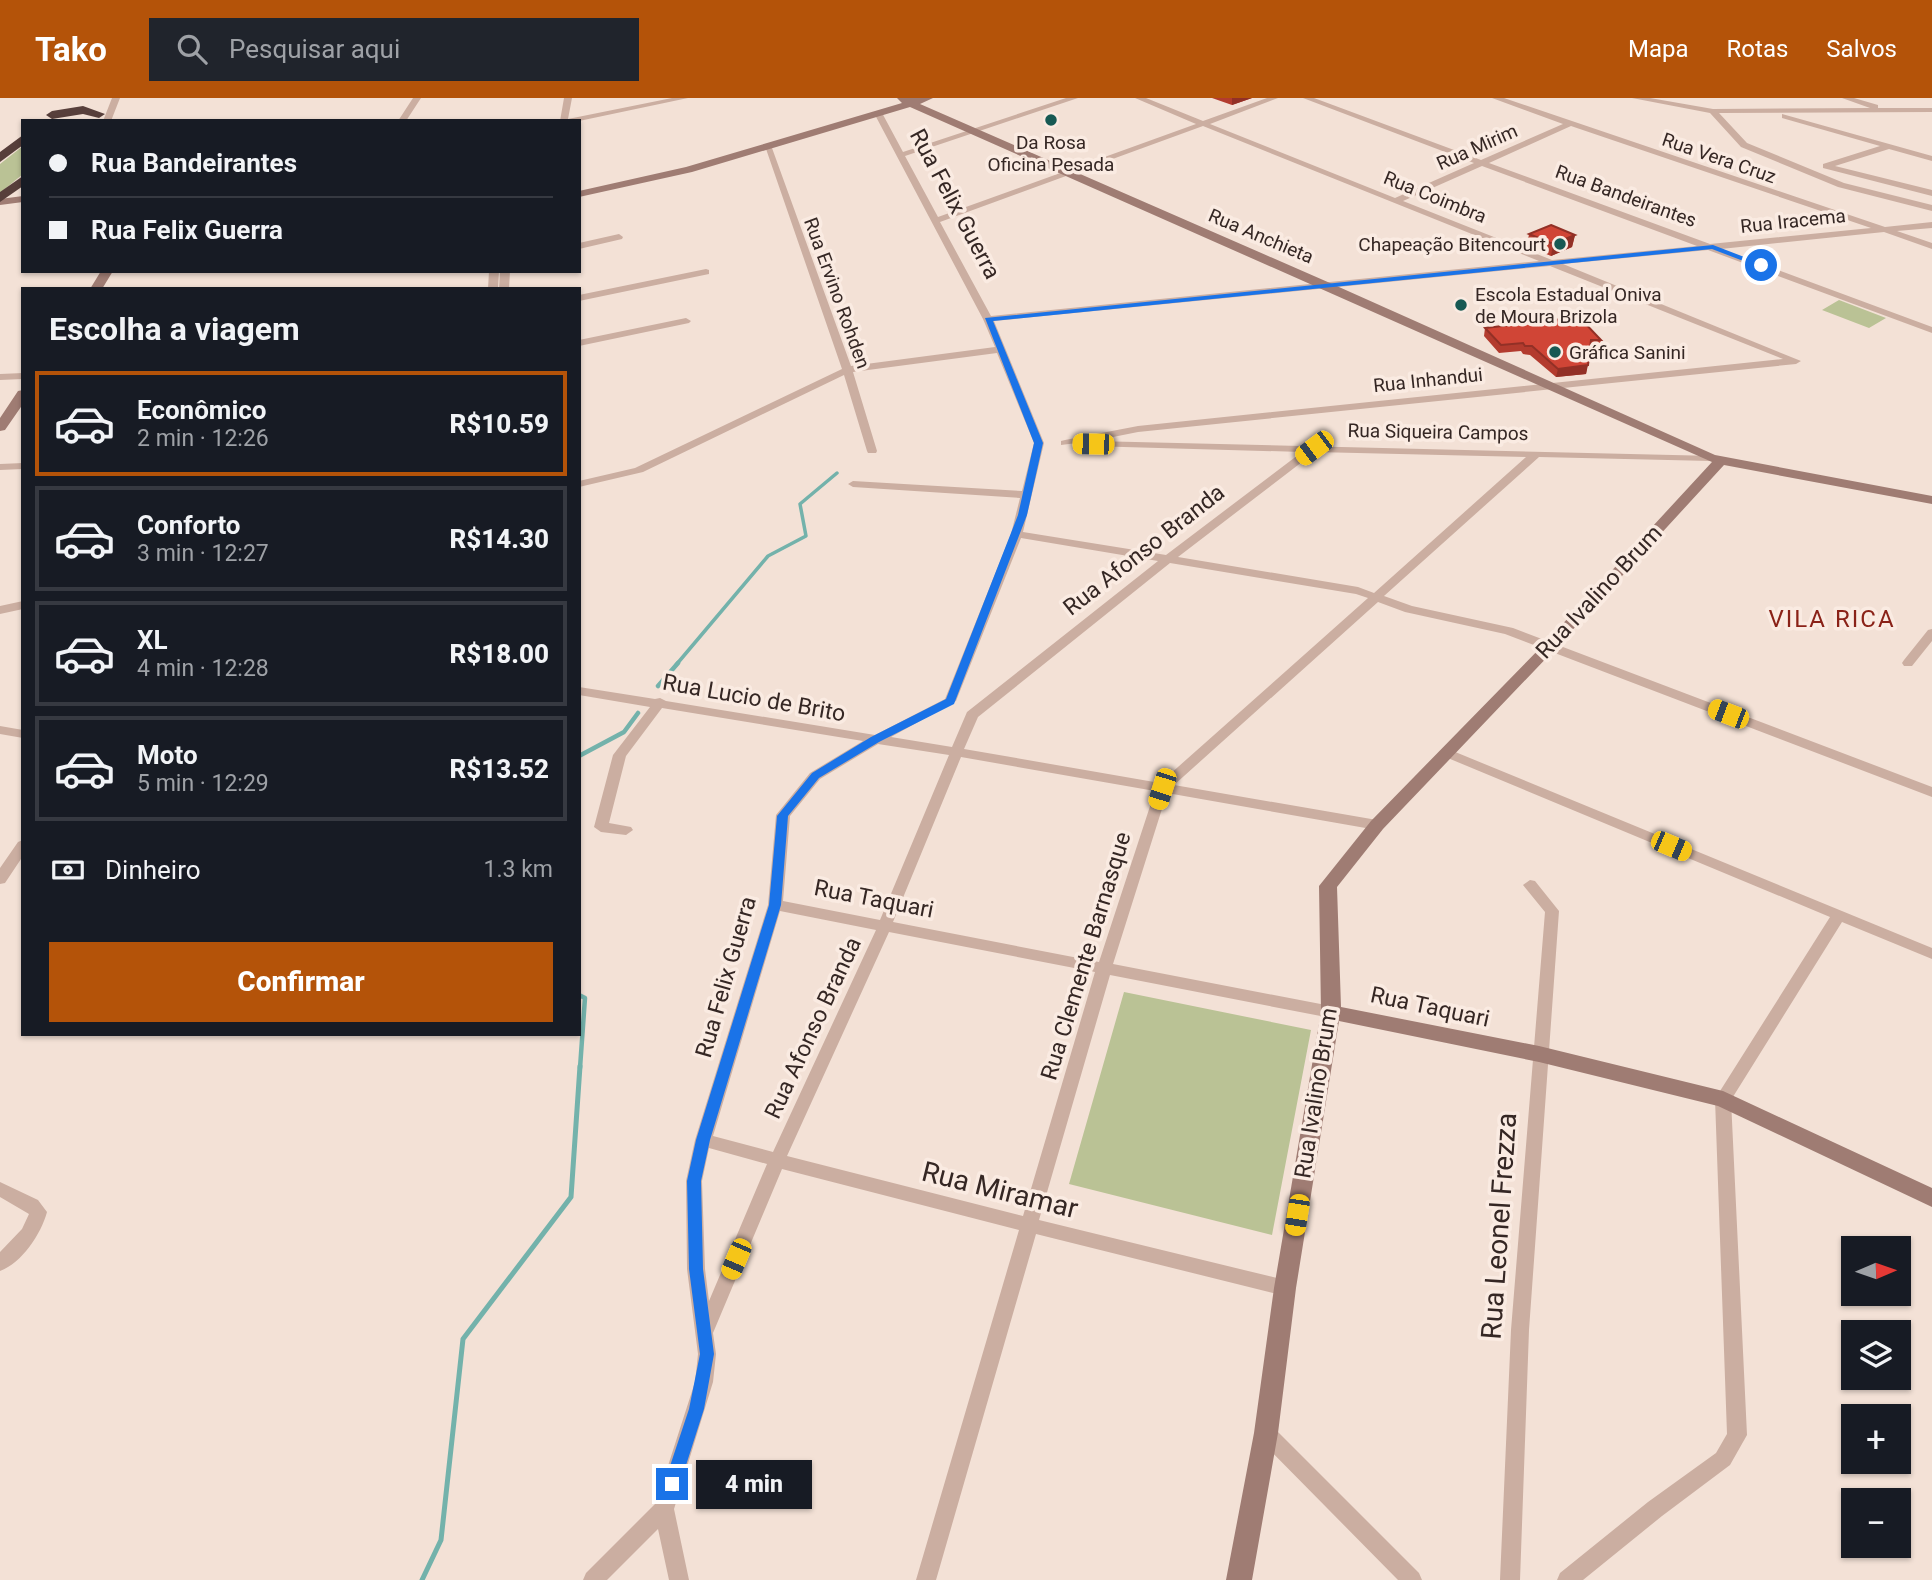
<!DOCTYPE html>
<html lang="pt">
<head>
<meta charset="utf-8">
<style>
	body { margin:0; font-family:Roboto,sans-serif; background:#20242c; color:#f1f3f6; height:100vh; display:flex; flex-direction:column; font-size:26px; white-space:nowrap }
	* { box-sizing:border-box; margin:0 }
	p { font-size:23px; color:#9ea1a6 }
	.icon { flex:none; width:38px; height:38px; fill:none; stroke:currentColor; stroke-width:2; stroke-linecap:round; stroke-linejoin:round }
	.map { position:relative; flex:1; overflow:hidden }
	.drawer { position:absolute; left:21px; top:189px; width:560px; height:749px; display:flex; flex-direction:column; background:#171b24; border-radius:0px; box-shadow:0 2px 5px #0004 }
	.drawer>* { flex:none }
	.banner { position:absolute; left:21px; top:21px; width:560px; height:154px; border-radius:0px; box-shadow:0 2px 5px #0004; display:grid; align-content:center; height:154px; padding:0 28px; background:#171b24 }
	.needle { width:46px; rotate:88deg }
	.controls { position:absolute; left:1841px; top:1138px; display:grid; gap:14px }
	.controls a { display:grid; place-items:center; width:70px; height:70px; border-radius:0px; background:#171b24; box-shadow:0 2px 5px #0004; font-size:35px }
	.end { position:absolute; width:32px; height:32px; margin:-16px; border:9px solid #1a73e8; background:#fff; box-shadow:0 0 0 4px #fff }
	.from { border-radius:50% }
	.bubble { position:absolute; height:49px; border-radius:0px; background:#171b24; box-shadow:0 2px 5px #0004; font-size:23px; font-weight:800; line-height:49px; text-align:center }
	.car { position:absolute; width:21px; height:42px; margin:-21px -10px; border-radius:9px; box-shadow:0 0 5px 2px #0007; background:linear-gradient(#f5c518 24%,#345 0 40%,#f5c518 0 76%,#345 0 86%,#f5c518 0) }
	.banner b { display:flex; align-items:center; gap:24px; height:66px; font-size:26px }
	.banner b+b { border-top:2px solid #363941 }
	.banner i { width:18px; height:18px; background:#f1f3f6 }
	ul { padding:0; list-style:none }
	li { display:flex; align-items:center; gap:21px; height:105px; margin:0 14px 10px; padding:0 14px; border:4px solid #363941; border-radius:0px }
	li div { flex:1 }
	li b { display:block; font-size:26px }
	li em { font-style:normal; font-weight:800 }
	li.active { border-color:#b45309 }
	li>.icon { width:63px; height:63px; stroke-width:1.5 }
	h2 { padding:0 28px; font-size:32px; line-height:84px }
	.pay { display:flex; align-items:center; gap:18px; height:77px; padding:0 28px; font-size:26px }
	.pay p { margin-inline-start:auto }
	.cta { display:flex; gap:14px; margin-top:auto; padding:14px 28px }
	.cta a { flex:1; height:80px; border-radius:0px; background:#b45309; color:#fff; font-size:28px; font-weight:800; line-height:80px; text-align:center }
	header { display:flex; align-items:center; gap:42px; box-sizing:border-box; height:98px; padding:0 35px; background:#b45309; color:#fff }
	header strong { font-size:33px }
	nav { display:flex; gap:38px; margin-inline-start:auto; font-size:24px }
	.search { width:490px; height:63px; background:#20242c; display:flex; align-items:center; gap:18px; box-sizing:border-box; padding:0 24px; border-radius:0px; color:#9ea1a6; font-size:26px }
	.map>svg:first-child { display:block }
	.green { fill:#bac295 }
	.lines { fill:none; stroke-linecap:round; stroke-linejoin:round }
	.stream-far2 { stroke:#73b2ab; stroke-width:3.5 }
	.stream-far1 { stroke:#73b2ab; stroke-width:4.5 }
	.stream { stroke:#73b2ab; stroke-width:5 }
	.street { fill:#cbaea1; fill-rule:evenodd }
	.secondary { fill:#9f7c73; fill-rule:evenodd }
	.highway { fill:#573f3b; fill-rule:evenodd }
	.wall { fill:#b33b2e }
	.shaded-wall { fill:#923026 }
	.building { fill:#d04536; stroke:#923026; stroke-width:2 }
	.route { fill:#1a73e8 }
	.poi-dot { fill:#175953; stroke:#faebe2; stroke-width:2.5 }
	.labels { text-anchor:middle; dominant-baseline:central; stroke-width:7; stroke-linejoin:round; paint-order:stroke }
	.far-poi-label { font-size:19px; fill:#352724; stroke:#faebe2; text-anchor:start }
	.far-street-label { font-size:19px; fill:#352724; stroke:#faebe2 }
	.street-label { font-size:23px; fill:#352724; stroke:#faebe2 }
	.neighbourhood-label { font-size:24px; letter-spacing:2px; fill:#8a2218; stroke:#faebe2 }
	.near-street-label { font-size:28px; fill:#352724; stroke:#faebe2 }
</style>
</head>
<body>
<header>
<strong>Tako</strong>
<div class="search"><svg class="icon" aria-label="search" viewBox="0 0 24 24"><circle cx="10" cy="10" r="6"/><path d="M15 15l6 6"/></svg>Pesquisar aqui</div>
<nav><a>Mapa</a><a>Rotas</a><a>Salvos</a></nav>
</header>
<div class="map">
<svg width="1932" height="1482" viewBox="0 0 1932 1482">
	<rect width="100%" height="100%" fill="#f3e1d6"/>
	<path class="green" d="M23,48v28l-23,19v-29z
		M1839,202l47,18 -17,10 -47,-18z
		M1124,894l187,38 -39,205 -203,-51z"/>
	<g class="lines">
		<path class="stream-far2" d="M676,567l92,-109 38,-20 -6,-32 37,-31"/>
		<path class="stream-far1" d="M658,588l20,-23
			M579,658l45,-24 14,-19
			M579,897l6,3 -5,70"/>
		<path class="stream" d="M422,1482l19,-40 22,-201 108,-142 9,-131"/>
		<path class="street" d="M112,0h8l-9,23h-8z
			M413,0h8l-15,23h-8z
			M564,0h8l-4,21 104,-21h16l-109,23h-19z
			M1066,0h12l-173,58 33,61 258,-93 -61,-26h11l57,23 64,-23h11l-68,26 185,74 79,-35 -171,-65h11l167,62 82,-36 -71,-26h12l381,129 47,-5v6l-35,3 35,12v6l-48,-17 -163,17 211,78v6l-224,-83 -145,14 238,97 -5,3 -658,68 -45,9 622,15 1,2 -5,3 -172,-4 -155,139 28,10 101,22 419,159v10l-427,-163 -100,-22 -27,-10 -204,183 203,35 7,5 -2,3 -5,2 -210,-37 -54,171 218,42 5,2 3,4 -3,4 -5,2 -221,-43 -71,245 246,60 6,3 3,5 -3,5 -6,3 -249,-62 -100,346h-20l103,-350 -237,-61 -69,164 3,21 -3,28 -39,127 15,71h-20l-11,-51 -51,51h-24l3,-7 70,-70 39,-121 3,-28 -11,-85 -1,-88 9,-41 73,-235 8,-90 34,-42 53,-32 -201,-33 -36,48 -17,67 22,4 2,3 -7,5 -25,-3 -7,-5 19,-72 37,-48 -71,-12v-8l76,12 5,-1 6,3 209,34 70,-36 66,-165 9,-36 -167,-11 -5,-3 5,-3 169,10 12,-48 -37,-90 -144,19 24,79 -1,2h-8l-1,-2 -23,-76 -201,97 -64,15v-6l56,-13 207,-99 -77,-223 7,2 79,218 144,-19 -12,-28 -109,-206 7,-2 22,41zM1203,28l336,135 -548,55 -51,-94zM1571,28l300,102 -161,16 -221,-81zM1482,68l215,80 -145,14 -149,-59zM1550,168l233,93 -645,67 -73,14 -4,1v4l32,-4 -5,3 1,2 213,6 -136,103 -143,-23 21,-89 -50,-122zM1315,354l211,5 -152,136 -16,-6 -180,-30zM1021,440l137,23 -191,151 -15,35 -61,-10 65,-36zM1170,465l186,31 12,4 -208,185 -196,-34 14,-32zM878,646l71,11 -69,165 -97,-19 7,-85 30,-37zM961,659l194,34 -56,171 -206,-40zM780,813l96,19 -103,222 -60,-16zM889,834l206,40 -72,244 -236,-60zM709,1050l58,16 -58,137 -4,-32 -3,-88z
			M1632,0h18l63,11 157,-1 -28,-10h12l24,7v3h54v4l-213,1 28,30 97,40 88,22v6l-94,-24 -97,-40 -31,-34z
			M1782,16l150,42v5l-43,-12 -54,17 97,24v6l-109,-28v-4l57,-18 -98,-28z
			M619,136l4,3 -1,2 -43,10v-6z
			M706,171l3,1v4l-130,27v-6z
			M489,173h10l-1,18h-10z
			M500,173h10l-1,18h-10z
			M686,220l5,3 -2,2 -110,23v-6z
			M23,275v6l-23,1v-6z
			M23,365v6l-23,1v-6z
			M23,503v8l-23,5v-8z
			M1932,531v12l-20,25h-8l-2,-3 2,-3 24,-30z
			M0,628l23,4v8l-23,-4z
			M1448,651l484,199v11l-90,-37 -111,178 16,335 -17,30 -68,51 -79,64h-26l3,-7 88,-71 68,-49 11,-19 -12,-335 115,-182 -387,-161 -2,-3z
			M23,742v16l-18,27 -5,1v-16l18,-26z
			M1530,782l5,1 24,30 -30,419 -9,250h-20l11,-250 34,-418 -22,-27z
			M0,1084l38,18 9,12c-6,22 -25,51 -47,59v-19l22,-23 7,-15 -29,-17z
			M1266,1326l7,3 146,146 3,7h-24l-139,-141 -3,-6 3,-6z"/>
		<path class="secondary" d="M897,0h36l-13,6 410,179 385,172 217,41v8l-208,-39 -169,184 -172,180 -46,58 4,120 198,39 184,45 209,97v19l-214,-101 -179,-44 -200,-41 -43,267 -18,145 -26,147h-26l28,-147 20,-145 47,-276 -2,-126 52,-65 174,-178 167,-181 -802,-355 -218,65 -113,25v-6l107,-24 216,-64z
			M23,98v6l-23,3v-6z
			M101,173h12l-11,18h-12z
			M23,292v14l-18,26 -5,1v-13l18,-27z"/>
		<path class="highway" d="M83,8l22,8 -6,4 -16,-4 -31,5 -6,-4 6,-4z
			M23,37v10l-23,17v-10z
			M23,78v10l-23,16v-10z"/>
	</g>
	<path class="wall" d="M1212,0h40l-20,7z
		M1529,136l46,1 -3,12 -21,9 -24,-10z
		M1485,230l116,12 -2,8h-9l-4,26 -30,3 -26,-22 -7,-1 -2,-3 -22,2 -15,-17z"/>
	<path class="shaded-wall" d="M1232,0h20l-20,7z
		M1575,137l-3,12 -21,9 2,-12z
		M1588,267l-2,9 -30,3 2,-8z"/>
	<path class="building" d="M1551,127l24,10 -22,9 -24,-10z
		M1579,219l22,23h-10l-3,25 -30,4 -26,-23h-7l-2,-3 -22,2 -16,-17z"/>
	<path class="route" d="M1713,147l52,20 -6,2 -47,-18 -719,72 50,122 -16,72 -73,189 -75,38 -60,36 -31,38 -7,89 -71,235 -9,41 2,88 11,85 -10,55 -24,75 -2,5 -6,2 -6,-2 -2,-5 25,-75 11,-55 -11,-85 -2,-88 9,-41 73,-235 8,-89 35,-43 59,-36 75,-38 72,-184 16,-72 -49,-125z"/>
	<g class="poi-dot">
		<circle cx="1051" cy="22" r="7"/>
		<circle cx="1560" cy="146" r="7"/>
		<circle cx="1461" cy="207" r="7"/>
		<circle cx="1555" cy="254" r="7"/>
	</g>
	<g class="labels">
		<g class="far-poi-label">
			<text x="1051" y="44" text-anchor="middle">Da Rosa<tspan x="1051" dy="22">Oficina Pesada</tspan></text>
			<text x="1546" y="146" text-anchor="end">Chapeação Bitencourt</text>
			<text x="1475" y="196">Escola Estadual Oniva<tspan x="1475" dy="22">de Moura Brizola</tspan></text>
			<text x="1569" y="254">Gráfica Sanini</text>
		</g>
		<g class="far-street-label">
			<text transform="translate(1477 49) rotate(-24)">Rua Mirim</text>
			<text transform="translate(1719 60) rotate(19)">Rua Vera Cruz</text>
			<text transform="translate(1626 98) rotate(20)">Rua Bandeirantes</text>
			<text transform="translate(1435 99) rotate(22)">Rua Coimbra</text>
			<text transform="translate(1793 123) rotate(-6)">Rua Iracema</text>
			<text transform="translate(1261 138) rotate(23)">Rua Anchieta</text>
			<text transform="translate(837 195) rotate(70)">Rua Ervino Rohden</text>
			<text transform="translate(1428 282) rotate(-6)">Rua Inhandui</text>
			<text transform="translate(1438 334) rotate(1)">Rua Siqueira Campos</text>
		</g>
		<g class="street-label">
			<text transform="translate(955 106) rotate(62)">Rua Felix Guerra</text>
			<text transform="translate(1144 452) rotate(-38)">Rua Afonso Branda</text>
			<text transform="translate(1599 494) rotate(-47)">Rua Ivalino Brum</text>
			<text transform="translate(754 600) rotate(10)">Rua Lucio de Brito</text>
			<text transform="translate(874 801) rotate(11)">Rua Taquari</text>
			<text transform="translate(1086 858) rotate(-73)">Rua Clemente Barnasque</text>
			<text transform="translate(726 879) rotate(-74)">Rua Felix Guerra</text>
			<text transform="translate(1430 909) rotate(12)">Rua Taquari</text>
			<text transform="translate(813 930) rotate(-65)">Rua Afonso Branda</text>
			<text transform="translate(1316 995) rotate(-81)">Rua Ivalino Brum</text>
		</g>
		<g class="neighbourhood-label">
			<text x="1832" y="521">VILA RICA</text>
		</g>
		<g class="near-street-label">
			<text transform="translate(1000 1092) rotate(14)">Rua Miramar</text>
			<text transform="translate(1499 1128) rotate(-86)">Rua Leonel Frezza</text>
		</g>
	</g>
</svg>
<div class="controls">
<a><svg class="needle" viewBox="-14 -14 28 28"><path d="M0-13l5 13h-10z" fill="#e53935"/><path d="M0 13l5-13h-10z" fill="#9ea1a6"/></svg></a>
<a><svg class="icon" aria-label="layers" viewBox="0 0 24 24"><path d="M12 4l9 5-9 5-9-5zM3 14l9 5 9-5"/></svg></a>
<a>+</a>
<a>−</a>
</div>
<i class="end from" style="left:1761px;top:167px"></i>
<i class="end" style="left:672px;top:1386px"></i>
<div class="bubble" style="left:696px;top:1362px;width:116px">4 min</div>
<i class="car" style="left:1093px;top:346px;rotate:271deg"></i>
<i class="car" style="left:1314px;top:350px;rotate:233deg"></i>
<i class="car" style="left:1728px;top:616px;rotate:291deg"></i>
<i class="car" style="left:1162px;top:691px;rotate:198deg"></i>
<i class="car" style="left:1671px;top:748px;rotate:113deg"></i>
<i class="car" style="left:1297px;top:1117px;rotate:189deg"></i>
<i class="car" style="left:736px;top:1161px;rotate:203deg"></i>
<div class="banner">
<b><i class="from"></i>Rua Bandeirantes</b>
<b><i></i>Rua Felix Guerra</b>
</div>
<section class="drawer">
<h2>Escolha a viagem</h2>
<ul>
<li class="active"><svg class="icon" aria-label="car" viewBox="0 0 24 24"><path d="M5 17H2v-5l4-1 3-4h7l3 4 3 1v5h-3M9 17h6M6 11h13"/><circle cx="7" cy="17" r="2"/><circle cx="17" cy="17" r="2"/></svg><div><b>Econômico</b><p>2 min · 12:26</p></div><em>R$10.59</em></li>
<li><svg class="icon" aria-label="car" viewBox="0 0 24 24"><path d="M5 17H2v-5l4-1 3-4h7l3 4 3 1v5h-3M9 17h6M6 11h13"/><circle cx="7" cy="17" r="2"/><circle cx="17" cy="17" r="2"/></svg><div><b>Conforto</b><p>3 min · 12:27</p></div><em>R$14.30</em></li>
<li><svg class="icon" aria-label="car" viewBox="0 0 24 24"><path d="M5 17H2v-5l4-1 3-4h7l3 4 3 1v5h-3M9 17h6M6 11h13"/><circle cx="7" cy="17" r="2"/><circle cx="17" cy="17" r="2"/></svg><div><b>XL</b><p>4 min · 12:28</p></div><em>R$18.00</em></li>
<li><svg class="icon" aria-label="car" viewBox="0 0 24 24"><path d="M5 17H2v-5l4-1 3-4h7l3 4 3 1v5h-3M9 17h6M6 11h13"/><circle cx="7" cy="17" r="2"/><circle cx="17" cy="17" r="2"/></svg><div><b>Moto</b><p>5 min · 12:29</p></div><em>R$13.52</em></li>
</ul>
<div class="pay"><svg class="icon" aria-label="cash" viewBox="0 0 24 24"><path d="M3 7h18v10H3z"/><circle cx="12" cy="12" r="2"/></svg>Dinheiro<p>1.3 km</p></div>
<div class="cta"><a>Confirmar</a></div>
</section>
</div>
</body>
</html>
